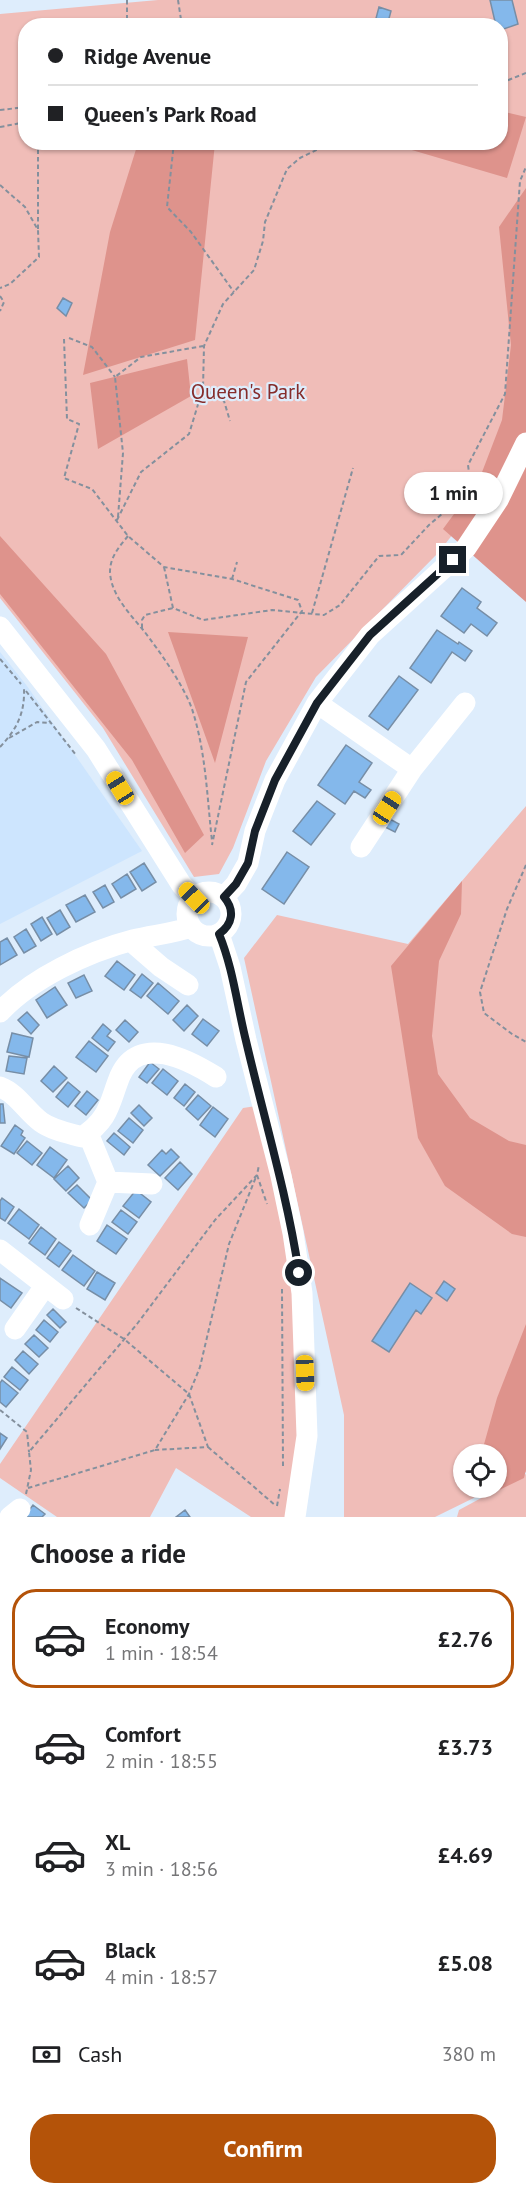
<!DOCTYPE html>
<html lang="en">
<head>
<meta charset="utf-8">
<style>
	body { margin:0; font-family:"PT Sans",sans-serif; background:#f2f2f2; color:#202124; height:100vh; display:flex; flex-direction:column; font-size:22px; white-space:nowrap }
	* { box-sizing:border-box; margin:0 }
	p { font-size:20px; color:#757577 }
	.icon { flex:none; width:33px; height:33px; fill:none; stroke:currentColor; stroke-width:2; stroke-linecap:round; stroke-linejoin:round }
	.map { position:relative; height:1517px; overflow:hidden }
	.drawer { display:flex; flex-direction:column; background:#fff; flex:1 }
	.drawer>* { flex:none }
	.hud { position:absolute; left:18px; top:18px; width:490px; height:132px; border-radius:24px; box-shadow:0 2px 4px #0004; display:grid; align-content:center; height:132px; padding:0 30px; background:#fff }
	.buttons { position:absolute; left:453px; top:1444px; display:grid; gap:12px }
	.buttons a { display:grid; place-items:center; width:54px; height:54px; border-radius:50%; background:#fff; box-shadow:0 2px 4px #0004; font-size:30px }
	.end { position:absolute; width:27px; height:27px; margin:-14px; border:8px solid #172029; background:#fff; box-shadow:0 0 0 3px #fff }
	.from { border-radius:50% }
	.bubble { position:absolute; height:42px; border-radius:21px; background:#fff; box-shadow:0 2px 4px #0004; font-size:20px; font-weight:800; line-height:42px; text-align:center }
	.car { position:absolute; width:18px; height:36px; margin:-18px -9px; border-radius:8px; box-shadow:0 0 4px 2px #0007; background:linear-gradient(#f5c518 24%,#345 0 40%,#f5c518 0 76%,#345 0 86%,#f5c518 0) }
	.hud b { display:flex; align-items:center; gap:21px; height:57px; font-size:22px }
	.hud b+b { border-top:2px solid #e0e0e0 }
	.hud i { width:15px; height:15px; background:#202124 }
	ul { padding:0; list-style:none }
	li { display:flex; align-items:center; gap:18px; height:99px; margin:0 12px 9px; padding:0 18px; border:3px solid transparent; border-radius:24px }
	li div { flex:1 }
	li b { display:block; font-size:22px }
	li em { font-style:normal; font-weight:800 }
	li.selected { border-color:#b45309 }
	li>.icon { width:54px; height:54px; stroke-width:1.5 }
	h2 { padding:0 30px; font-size:27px; line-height:72px }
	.pay { display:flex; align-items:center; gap:15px; height:66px; padding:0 30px; font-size:22px }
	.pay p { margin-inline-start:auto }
	.primary-button { display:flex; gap:12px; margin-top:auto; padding:12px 30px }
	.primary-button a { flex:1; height:69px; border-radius:24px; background:#b45309; color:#fff; font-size:24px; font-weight:800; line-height:69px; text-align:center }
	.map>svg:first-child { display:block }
	.built { fill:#cde5fe }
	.green { fill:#f0bdb8; fill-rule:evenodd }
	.forest { fill:#de938c }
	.building { fill:#84b8eb; stroke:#778ea6; stroke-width:1.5 }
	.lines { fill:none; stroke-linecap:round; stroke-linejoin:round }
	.path { stroke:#84909d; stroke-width:2; stroke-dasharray:4.5 3; stroke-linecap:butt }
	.minor { stroke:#fff; stroke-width:21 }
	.route { stroke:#172029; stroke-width:8 }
	.labels { text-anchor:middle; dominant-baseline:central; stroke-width:4.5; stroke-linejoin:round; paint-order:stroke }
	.park-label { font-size:21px; fill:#852c2b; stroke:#deedfc }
</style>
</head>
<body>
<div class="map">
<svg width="526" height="1517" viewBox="0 0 526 1517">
	<rect width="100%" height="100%" fill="#deedfc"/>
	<path class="built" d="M0,652l27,34 115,165 -142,73z"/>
	<path class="green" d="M158,0h368v382l-42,112 -45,58 -123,125 -50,84 -33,87 -14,26 -25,3 -91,-149 -103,-130v-584zM26,26h475v116h-475z
		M526,806v666l-29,15 -1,-32h-32v33h30l-59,29h-91v-102l-100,-457 33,-43 131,29z
		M262,1105l40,188 -7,224h-44l-75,-49 -26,49h-93l-57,-39v-14l243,-356z
		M526,1474v43h-69l2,-7z"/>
	<path class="forest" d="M501,111l25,6 -19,61 -102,-30 6,-5 90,-1z
		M138,143h77l-20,197 -112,35 27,-143z
		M526,188v414l-83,-73 36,-49 23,-60 9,-75 -12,-118z
		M187,359l4,37 -93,53 -8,-66z
		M0,536l106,118 98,181 -19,18 -53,-93 -132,-166z
		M168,632l80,5 -33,126z
		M462,881l-1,33 -22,47 -7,75 6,38 32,44 39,23 17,4v92l-14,-3 -67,-48 -27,-48 -27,-172z
		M526,1324v146l-2,8 -29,14 -11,-4h12v-33h-15l16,-57z"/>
	<path class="building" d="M490,0h22l6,24 -17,6v-4h-5z
		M379,7l12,4 -4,15h-13z
		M333,20l23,6h-24z
		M485,22v4h-32z
		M63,298l9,5 -6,13 -9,-8z
		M462,588l19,14 -4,6 20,15 -10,13 -16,-12 -7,9 -23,-17z
		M437,630l21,14 1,-2 13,9 -7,10 -13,-9 -21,31 -21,-15z
		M399,676l19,14 -30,40 -19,-14z
		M346,745l26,18 -13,19 12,8 -6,8 -11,-7 -9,13 -27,-19z
		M317,801l18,13 -24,31 -18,-14z
		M388,818l11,6 -4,8 -12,-6z
		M287,852l22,15 -25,37 -22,-15z
		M144,863l12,19 -14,9 -12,-19z
		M127,874l9,15 -15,9 -9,-14z
		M105,885l9,17 -11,6 -10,-16z
		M85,895l10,17 -19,10 -10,-17z
		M60,910l10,17 -13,8 -10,-17z
		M42,917l10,17 -11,7 -10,-17z
		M26,929l10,17 -12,7 -10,-16z
		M7,938l10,17 -17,10v-23z
		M117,961l18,14 -11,15 -19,-14z
		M142,974l11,9 -12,15 -11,-8z
		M84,975l8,16 -16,7 -8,-15z
		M158,983l21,18 -11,13 -21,-18z
		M55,987l12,18 -20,13 -11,-18z
		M187,1005l11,11 -14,15 -11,-11z
		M27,1012l12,13 -8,9 -13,-14z
		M203,1019l16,12 -12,15 -15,-12z
		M125,1020l13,12 -9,10 -13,-12z
		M103,1024l8,7 -4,5 8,6 -7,9 -16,-13z
		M12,1033l21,5 -4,19 -22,-5z
		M89,1041l19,15 -12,16 -20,-15z
		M9,1056l18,2 -3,16 -18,-3z
		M150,1062l9,7 -12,14 -8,-6z
		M54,1066l13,12 -14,14 -12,-11z
		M163,1069l15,12 -11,14 -15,-12z
		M68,1082l12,10 -12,15 -12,-10z
		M185,1084l10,8 -11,14 -10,-8z
		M87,1091l11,9 -12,15 -11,-9z
		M198,1095l13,11 -13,14 -12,-11z
		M0,1104h3l2,19h-5z
		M139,1105l13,13 -8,8 -13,-13z
		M213,1107l15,12 -13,18 -15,-12z
		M129,1118l14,12 -10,13 -15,-12z
		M15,1125l8,6 -2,4 4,3 -11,16 -13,-8z
		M114,1133l16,14 -6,8 -17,-14z
		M27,1141l15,12 -10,12 -15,-12z
		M50,1147l17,13 -13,18 -17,-13z
		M171,1149l8,8 -19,19 -12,-11 14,-15 4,4z
		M180,1162l12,12 -14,16 -13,-12z
		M68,1166l11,12 -13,13 -12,-12z
		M77,1185l15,15 -8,8 -16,-15z
		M136,1190l15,12 -12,16 -16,-12z
		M2,1198l12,9 -9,14 -5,-3v-17z
		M19,1209l20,16 -10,14 -21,-16z
		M121,1210l16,12 -9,12 -16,-12z
		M107,1225l20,14 -11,15 -19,-13z
		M41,1227l15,12 -11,16 -16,-12z
		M59,1242l12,9 -12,16 -12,-9z
		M73,1255l22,16 -11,15 -22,-16z
		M97,1272l18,11 -10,17 -18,-11z
		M0,1278l22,15 -11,15 -11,-8z
		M444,1281l11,8 -8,12 -11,-8z
		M410,1283l22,15 -11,16 -5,-4 -27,42 -17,-11z
		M53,1309l13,13 -6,6 -13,-13z
		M44,1320l14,12 -8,10 -14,-12z
		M34,1335l14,13 -9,9 -14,-13z
		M23,1351l15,13 -9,10 -14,-14z
		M12,1367l16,13 -8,10 -16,-13z
		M2,1380l16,13 -12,14 -6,-5v-19z
		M0,1433l7,5 -7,11z
		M33,1505l12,9 -3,3h-18z
		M185,1510l5,7h-14z"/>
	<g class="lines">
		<path class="path" d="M127,0v26
			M178,0l4,26
			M501,83l25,-10
			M0,110l26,-3
			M0,127l26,-5
			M38,142v88
			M174,142l-7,65 24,25 43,60
			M0,185l25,22 13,23 1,27 -29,27 -10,4
			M0,296l4,6 -4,9
			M69,338l23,9 23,30
			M64,339l3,80 12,5 -15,54 28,11 36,47 36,31 68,12 66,21 4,11 -56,71 -34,163
			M203,388l21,13 6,20
			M471,481l13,7
			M118,517l5,-64 -8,-76 26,-20 62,-11
			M117,520l24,-48 48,-38 14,-46 1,-42 19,-42 31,-34 9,-29 2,-19 22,-53 13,-11 27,-13 12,-3
			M128,536c-9,11 -18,21 -18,36 1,23 20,42 34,59 16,21 39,53 48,78 14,43 15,88 20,132
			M164,567l9,41 30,12 69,-10 52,5 16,-10 39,-49 22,-1 28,-30 20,-17 21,-28 -2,-15 37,-71 15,-213 6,-14
			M232,579l5,-17
			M312,613l41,-145
			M142,628v-8l3,-5 28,-7
			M0,659l21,25
			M26,691l50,64
			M9,738l28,-16 13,1
			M0,747c17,-18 25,-34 24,-59
			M526,865l-19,44 -27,83 4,21 28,21 14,8
			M257,1175l10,29
			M282,1289l1,177
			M76,1308l48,31 65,55 19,53 -53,3
			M0,1410l27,22 2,20
			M208,1447l68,59
			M28,1488l127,-38 34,-56 11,-27 29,-123 27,-67
			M26,1494l5,-24 -2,-18 108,-128 78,-104 42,-45 2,-10
			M277,1506l3,-17"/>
		<path class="minor" d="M0,627l96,122 85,135 13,14
			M317,703l95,66
			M361,847l51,-78 53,-66
			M187 914a22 22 0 1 1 44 0a22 22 0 1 1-44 0Z
			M224,897l12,-13 12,-21 7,-32 20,-51 42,-77 53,-68 96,-87 32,-48 28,-57
			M219,934l11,33 16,73 35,136 12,57 9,60 5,143 -12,81
			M131,941l30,26 27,18
			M0,1012c32,-34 87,-60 133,-72 19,-5 39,-6 58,-13
			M0,1087c18,7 26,24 41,35 11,8 27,11 41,15 28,-18 27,-34 38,-61 19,-43 69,-16 96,1
			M88,1133l20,49 -18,43
			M108,1182l44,2
			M0,1250l63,49
			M15,1329l30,-43
			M10,1517l10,-8"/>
	</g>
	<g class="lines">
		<path class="route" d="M299,1273c-12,-79 -35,-155 -53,-232 -9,-36 -13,-73 -27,-107 14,-10 16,-24 5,-37l12,-13 12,-21 7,-32 20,-51 42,-77 53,-68 83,-75"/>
	</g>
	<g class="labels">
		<g class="park-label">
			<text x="248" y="391">Queen's Park</text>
		</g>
	</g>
</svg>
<div class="buttons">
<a><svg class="icon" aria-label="locate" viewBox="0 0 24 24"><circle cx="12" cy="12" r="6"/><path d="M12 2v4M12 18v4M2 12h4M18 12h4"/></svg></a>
</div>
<i class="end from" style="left:299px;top:1273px"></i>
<i class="end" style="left:453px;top:560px"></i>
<div class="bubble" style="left:404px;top:472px;width:99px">1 min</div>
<i class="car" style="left:120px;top:788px;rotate:328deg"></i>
<i class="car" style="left:387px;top:808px;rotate:33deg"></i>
<i class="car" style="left:194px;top:898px;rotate:316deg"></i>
<i class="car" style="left:305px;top:1373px;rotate:178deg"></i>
<div class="hud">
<b><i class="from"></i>Ridge Avenue</b>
<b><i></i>Queen's Park Road</b>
</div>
</div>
<section class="drawer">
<h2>Choose a ride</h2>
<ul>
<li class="selected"><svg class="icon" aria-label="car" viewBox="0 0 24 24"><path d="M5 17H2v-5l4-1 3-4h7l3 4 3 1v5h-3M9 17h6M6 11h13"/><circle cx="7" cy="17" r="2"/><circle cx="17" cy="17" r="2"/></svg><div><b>Economy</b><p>1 min · 18:54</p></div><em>£2.76</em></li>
<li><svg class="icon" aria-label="car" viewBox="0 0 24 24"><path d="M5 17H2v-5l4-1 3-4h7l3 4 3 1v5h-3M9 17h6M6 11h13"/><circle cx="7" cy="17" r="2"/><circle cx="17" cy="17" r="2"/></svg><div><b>Comfort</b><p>2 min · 18:55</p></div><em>£3.73</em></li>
<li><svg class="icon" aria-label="car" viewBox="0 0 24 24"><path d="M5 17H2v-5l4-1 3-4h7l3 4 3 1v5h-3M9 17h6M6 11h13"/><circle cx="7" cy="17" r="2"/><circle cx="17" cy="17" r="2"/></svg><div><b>XL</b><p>3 min · 18:56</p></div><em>£4.69</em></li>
<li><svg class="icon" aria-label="car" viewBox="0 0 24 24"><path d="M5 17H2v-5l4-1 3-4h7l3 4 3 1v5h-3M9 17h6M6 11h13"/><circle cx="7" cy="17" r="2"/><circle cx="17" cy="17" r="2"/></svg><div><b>Black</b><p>4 min · 18:57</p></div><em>£5.08</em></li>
</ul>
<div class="pay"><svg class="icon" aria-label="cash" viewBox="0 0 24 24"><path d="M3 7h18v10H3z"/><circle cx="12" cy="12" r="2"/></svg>Cash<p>380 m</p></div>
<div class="primary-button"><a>Confirm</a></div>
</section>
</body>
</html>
